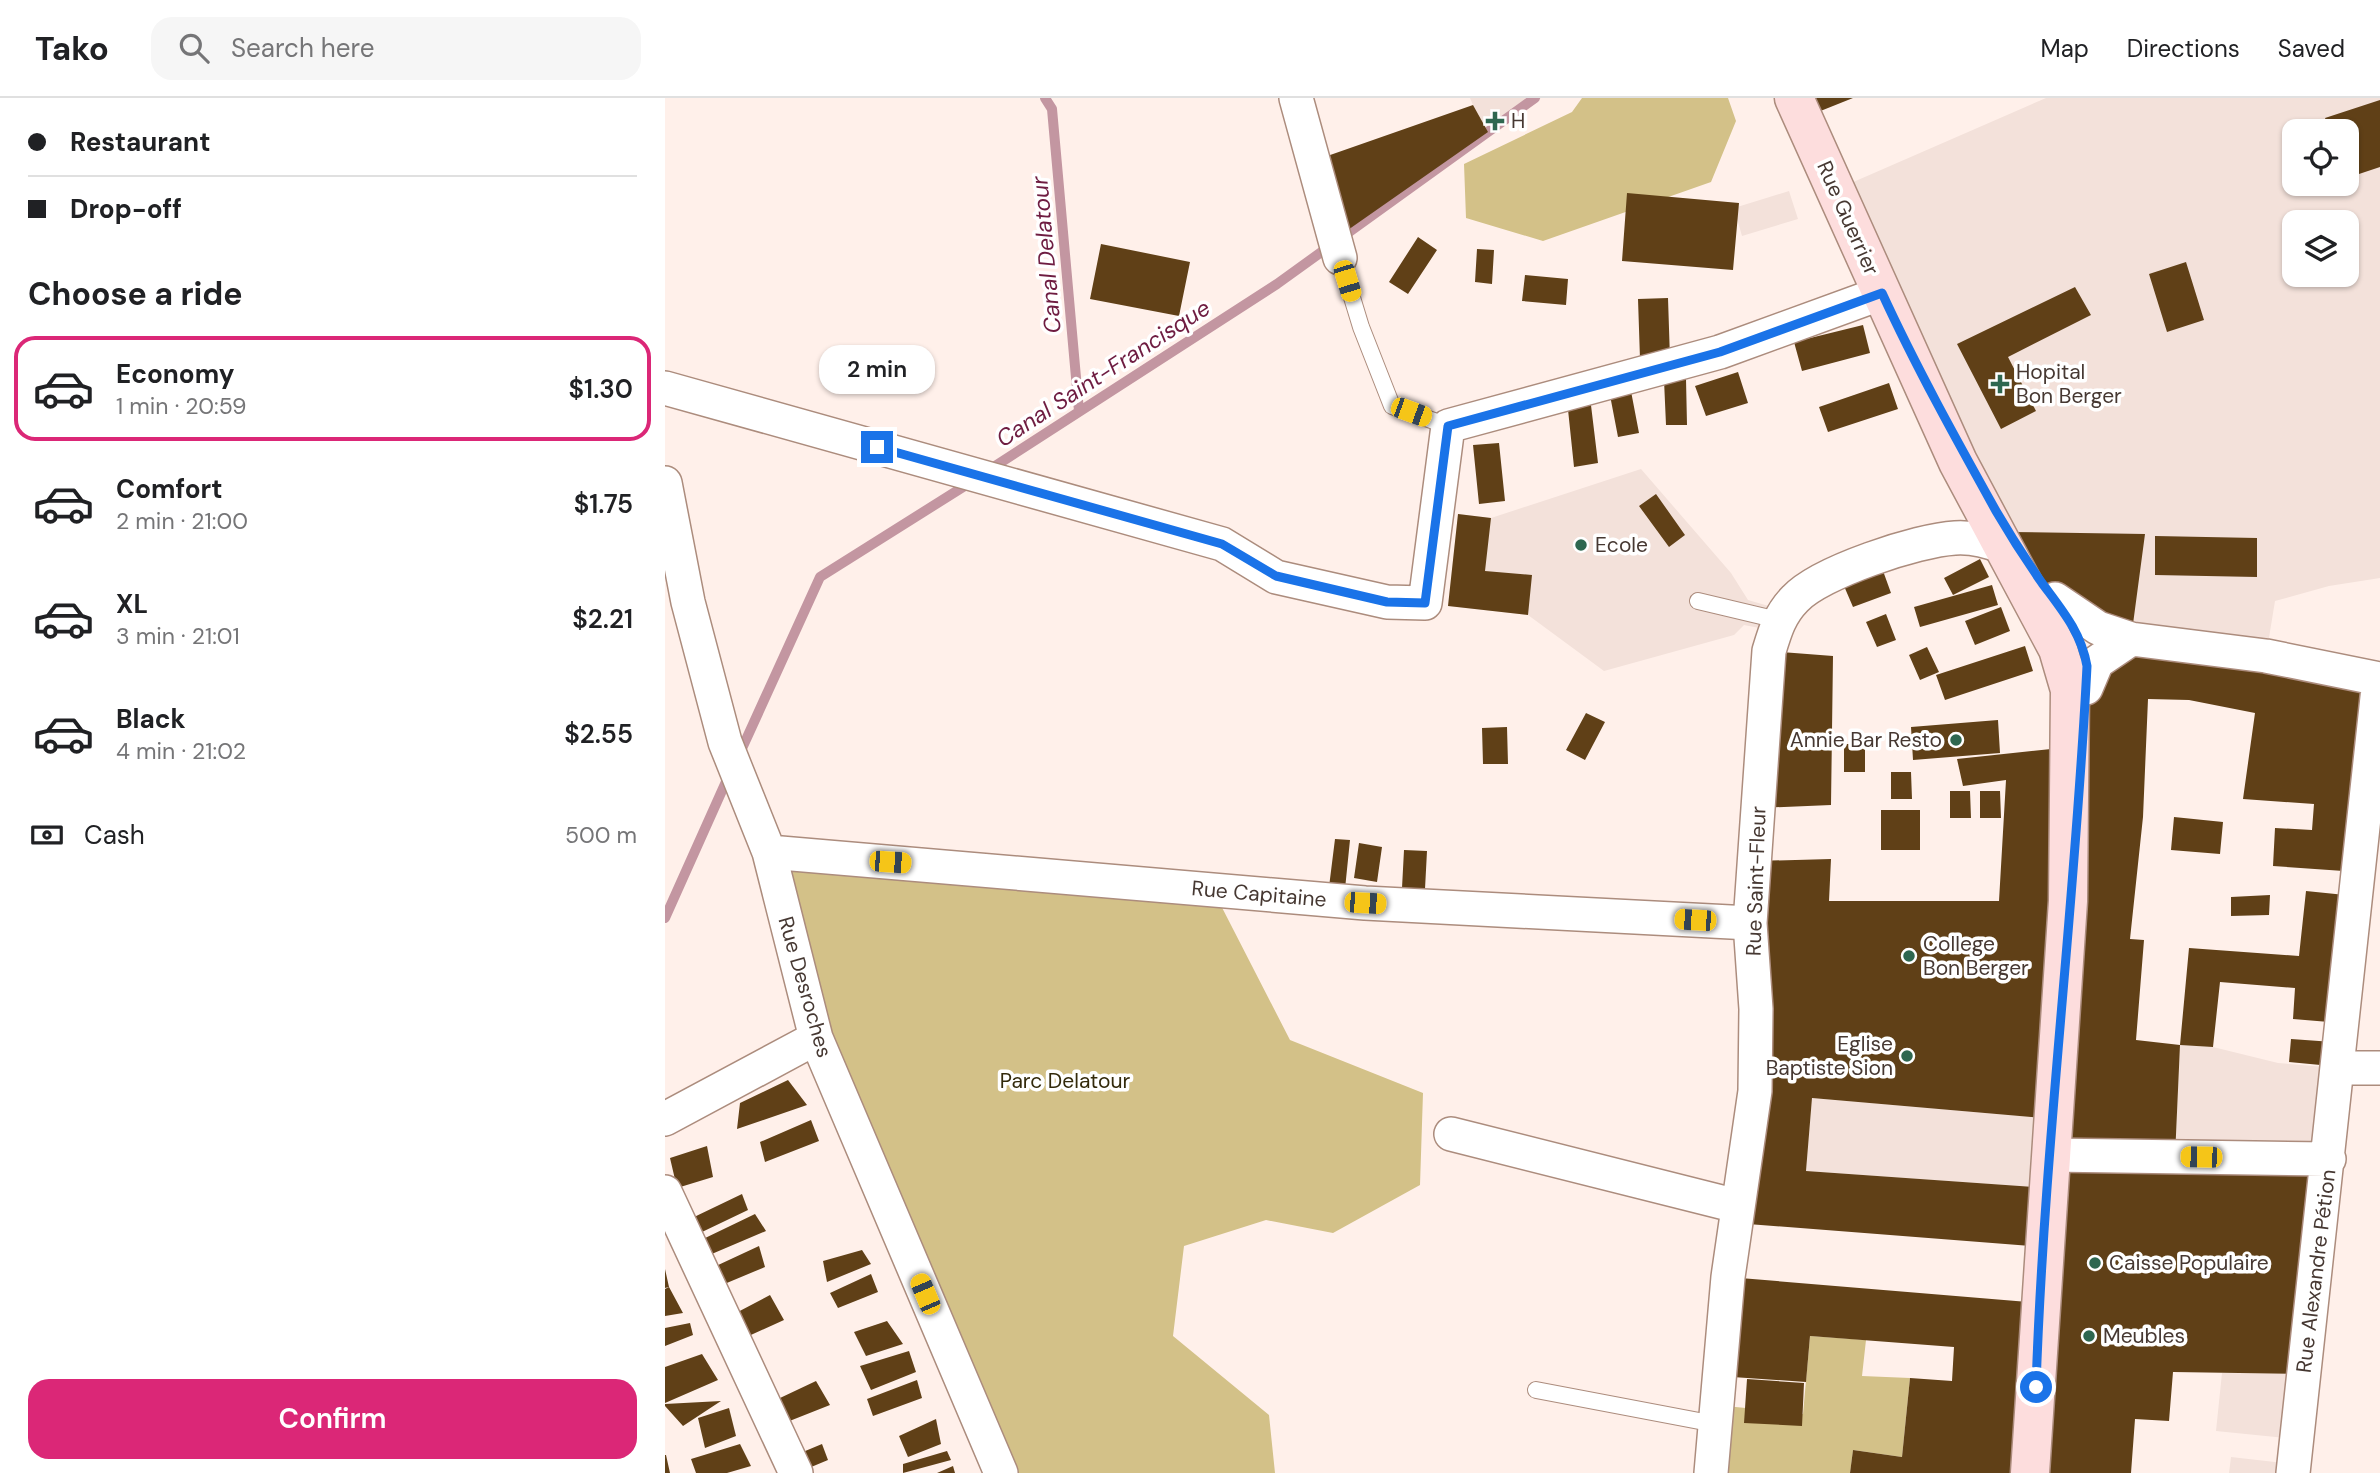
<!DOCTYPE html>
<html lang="en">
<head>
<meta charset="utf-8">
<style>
	body { margin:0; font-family:"DM Sans",sans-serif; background:#f6f6f6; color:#202124; height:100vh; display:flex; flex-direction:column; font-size:26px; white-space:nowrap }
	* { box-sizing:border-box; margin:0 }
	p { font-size:23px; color:#757577 }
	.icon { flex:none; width:38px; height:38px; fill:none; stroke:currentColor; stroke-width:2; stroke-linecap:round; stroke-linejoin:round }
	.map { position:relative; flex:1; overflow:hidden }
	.sheet { display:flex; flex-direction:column; background:#fff; width:665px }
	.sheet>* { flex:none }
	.top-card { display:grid; align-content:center; height:154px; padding:0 28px; background:#fff }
	.buttons { position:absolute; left:1617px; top:21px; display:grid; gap:14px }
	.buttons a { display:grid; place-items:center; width:77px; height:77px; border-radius:14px; background:#fff; box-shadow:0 2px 5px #0004; font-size:35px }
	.end { position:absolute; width:32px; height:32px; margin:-16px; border:9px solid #1a73e8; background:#fff; box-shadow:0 0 0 4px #fff }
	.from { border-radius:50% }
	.bubble { position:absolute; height:49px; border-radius:21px; background:#fff; box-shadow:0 2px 5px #0004; font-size:23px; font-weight:600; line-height:49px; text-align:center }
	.car { position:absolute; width:21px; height:42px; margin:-21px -10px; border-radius:9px; box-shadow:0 0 5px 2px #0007; background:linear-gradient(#f5c518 24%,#345 0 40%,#f5c518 0 76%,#345 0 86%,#f5c518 0) }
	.top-card b { display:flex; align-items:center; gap:24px; height:66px; font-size:26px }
	.top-card b+b { border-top:2px solid #e0e0e0 }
	.top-card i { width:18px; height:18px; background:#202124 }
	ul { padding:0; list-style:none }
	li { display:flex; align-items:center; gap:21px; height:105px; margin:0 14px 10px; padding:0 14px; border:4px solid transparent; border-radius:21px }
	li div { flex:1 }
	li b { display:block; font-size:26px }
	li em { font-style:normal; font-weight:600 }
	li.current { border-color:#db2777 }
	li>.icon { width:63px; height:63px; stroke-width:1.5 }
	h2 { padding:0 28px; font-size:32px; line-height:84px }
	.pay { display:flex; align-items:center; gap:18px; height:77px; padding:0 28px; font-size:26px }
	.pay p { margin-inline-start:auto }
	.action { display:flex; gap:14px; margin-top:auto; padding:14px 28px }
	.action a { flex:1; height:80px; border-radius:21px; background:#db2777; color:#fff; font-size:28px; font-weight:600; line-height:80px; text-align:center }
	header { display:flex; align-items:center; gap:42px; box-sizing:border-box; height:98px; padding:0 35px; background:#fff; border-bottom:2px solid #e0e0e0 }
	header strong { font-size:33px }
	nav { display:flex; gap:38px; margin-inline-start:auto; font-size:24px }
	.search { width:490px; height:63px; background:#f6f6f6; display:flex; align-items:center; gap:18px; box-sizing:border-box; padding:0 24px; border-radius:21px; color:#757577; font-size:26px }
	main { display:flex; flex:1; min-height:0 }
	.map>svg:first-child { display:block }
	.built { fill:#f3e1da; fill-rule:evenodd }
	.green { fill:#d3c188 }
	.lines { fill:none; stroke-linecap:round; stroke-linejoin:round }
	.stream { stroke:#c396a1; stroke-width:10 }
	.building { fill:#604017; fill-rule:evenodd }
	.lane-casing { stroke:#ac8c7d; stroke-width:18 }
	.street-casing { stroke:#ac8c7d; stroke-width:36 }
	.secondary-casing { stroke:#ac8c7d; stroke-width:41 }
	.lane { stroke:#fff; stroke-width:16 }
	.street { stroke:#fff; stroke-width:33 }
	.secondary { stroke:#fddddd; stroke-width:38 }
	.route { stroke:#1a73e8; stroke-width:9 }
	.poi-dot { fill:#2e6750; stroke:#fff; stroke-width:2.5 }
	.labels { text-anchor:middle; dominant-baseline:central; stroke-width:7; stroke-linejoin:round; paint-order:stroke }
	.poi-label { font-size:21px; fill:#463832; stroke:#fff; text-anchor:start }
	.street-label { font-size:21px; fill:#463832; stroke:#fff }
	.park-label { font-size:21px; fill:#332a0b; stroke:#fff }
	.water-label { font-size:23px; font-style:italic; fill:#6e1c41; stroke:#fff }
</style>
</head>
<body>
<header>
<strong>Tako</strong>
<div class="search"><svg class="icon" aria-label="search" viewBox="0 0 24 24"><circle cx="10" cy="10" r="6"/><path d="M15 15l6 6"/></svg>Search here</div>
<nav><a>Map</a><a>Directions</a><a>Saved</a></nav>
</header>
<main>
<section class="sheet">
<div class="top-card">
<b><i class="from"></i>Restaurant</b>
<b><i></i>Drop-off</b>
</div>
<h2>Choose a ride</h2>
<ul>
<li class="current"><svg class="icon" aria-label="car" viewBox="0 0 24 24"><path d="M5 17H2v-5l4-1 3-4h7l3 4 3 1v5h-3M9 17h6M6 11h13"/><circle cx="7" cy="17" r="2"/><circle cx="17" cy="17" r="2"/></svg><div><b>Economy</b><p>1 min · 20:59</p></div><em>$1.30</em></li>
<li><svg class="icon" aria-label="car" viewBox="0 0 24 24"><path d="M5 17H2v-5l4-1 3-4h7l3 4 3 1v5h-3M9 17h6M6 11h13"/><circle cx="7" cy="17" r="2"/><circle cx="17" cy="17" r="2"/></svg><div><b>Comfort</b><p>2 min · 21:00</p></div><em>$1.75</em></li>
<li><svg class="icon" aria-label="car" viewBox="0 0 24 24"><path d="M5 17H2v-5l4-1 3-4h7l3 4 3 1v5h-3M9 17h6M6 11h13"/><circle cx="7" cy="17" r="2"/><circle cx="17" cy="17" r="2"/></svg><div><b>XL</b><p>3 min · 21:01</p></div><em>$2.21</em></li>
<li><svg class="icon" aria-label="car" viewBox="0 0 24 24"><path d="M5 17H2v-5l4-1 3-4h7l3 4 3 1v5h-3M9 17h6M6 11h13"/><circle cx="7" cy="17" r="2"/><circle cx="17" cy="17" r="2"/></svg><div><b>Black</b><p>4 min · 21:02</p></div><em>$2.55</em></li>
</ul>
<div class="pay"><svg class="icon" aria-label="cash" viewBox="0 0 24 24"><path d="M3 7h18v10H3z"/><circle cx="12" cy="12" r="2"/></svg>Cash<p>500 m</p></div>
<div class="action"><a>Confirm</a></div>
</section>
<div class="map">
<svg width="1715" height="1375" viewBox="0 0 1715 1375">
	<rect width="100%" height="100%" fill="#fff0ea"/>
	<path class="built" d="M805,0h71l-54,40z
		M1381,0h334v480l-51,8 -54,15 -9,55 -103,-15 -122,-60 -206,-391zM1629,33h53v53h-53zM1629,124h53v53h-53z
		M1124,93l9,28 -56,17 -8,-28z
		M976,371l90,104 17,27 38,11 -11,20 -31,-6 -10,10 -130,36 -76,-56 -80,-9 10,-92 33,4z
		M1515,947l33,2 65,16 60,5 -9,91 -154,-2z
		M1147,1000l242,21 -5,69 -243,-17z
		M1557,1275l83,1 -9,65 -80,-8z
		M1566,1359l62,7v9h-64z"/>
	<path class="green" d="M917,0h146l8,23 -25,61 -168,59 -77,-23 -2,-54 108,-52z
		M104,754l444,38 77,150 133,53 -3,92 -87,48 -67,-13 -82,26 -11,90 96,79 6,58h-265l-189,-444z
		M1145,1238l56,4 -4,36 48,2 -8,79 -49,-7 -3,23h-139l5,-68 87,9z"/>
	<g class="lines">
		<path class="stream" d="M380,0l7,11 27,302
			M324,372l288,-186 258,-186
			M74,657l81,-178 151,-95
			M0,820l64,-143"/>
	</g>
	<path class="building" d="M1129,0h59l-50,20z
		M1715,2v67l-33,11v-47h-17l-5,-13z
		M808,7l15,27 -153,107 -22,-78z
		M962,95l112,10 -6,67 -111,-9z
		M753,139l19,13 -29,44 -19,-12z
		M436,146l89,18 -11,54 -89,-17z
		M812,151l17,1 -2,34 -17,-2z
		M1521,164l18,58 -37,12 -18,-58z
		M860,177l43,4 -2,26 -44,-4z
		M1410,189l16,28 -83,42 28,54 -35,18 -44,-85z
		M1003,200l2,61h-30l-2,-60z
		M1198,227l7,28 -68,18 -8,-29z
		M1073,274l10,31 -42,13 -11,-30z
		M1021,281l1,46h-21l-2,-45z
		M1224,285l9,26 -70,23 -9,-25z
		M965,288l9,47 -21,4 -9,-47z
		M925,299l8,66 -24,4 -7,-67z
		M834,345l6,58 -26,3 -6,-59z
		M991,396l29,41 -16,12 -30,-41z
		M793,416l33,4 -6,53 47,4 -4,40 -80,-9z
		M1344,434l136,2 -14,105 248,40 -21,193 -85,-6 2,-38 37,2 2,-26 -71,-5 12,-86 -66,-13 -41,-1 -5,118 -13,122 14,1 -8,100 44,5 9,-97 110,8 7,-65 49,5 -14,127 -48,-4 2,-31 -75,-6 -7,65 -33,-2 -5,112 154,2 -24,215 -132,-2 -4,49 -34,-2 -4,54h-281l3,-23 49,7 8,-79 42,3 2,-34 -144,-11 -4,46 -88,-6 10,-99 313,26 4,-56 -310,-24 19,-362 77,-2 -2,42h170l7,-121 -43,6 -6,-27 113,-12 16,-59 27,-40 -58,-49zM1147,1000l242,21 -5,69 -243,-17z
		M1490,438l102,2v39l-102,-2z
		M1213,459l13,36 -38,14 -15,-35z
		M1315,461l9,18 -36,18 -9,-17z
		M1327,487l6,20 -78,22 -6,-20z
		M1336,509l9,24 -35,14 -10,-24z
		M1221,516l10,26 -19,7 -11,-25z
		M1360,548l8,25 -88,29 -9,-25z
		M1262,549l12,25 -19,8 -11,-25z
		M1104,553l64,5 -2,149 -73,3z
		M921,615l19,9 -20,38 -19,-10z
		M1333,622l2,33 -87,7 -2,-33z
		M842,629l1,37h-25l-1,-36z
		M1179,646h21v28h-21z
		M1226,674h20l1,27h-21z
		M1285,693h20l1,27h-21z
		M1315,693h20l1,27h-21z
		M1216,712h39v40h-39z
		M1509,719l49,5 -3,32 -49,-4z
		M670,741l15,1 -5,49 -16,-2z
		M694,745l23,4 -5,35 -23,-4z
		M739,752l23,1 -2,38 -23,-1z
		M1605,797l-1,20 -38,1v-19z
		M1626,941l42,3 -2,24 -42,-4z
		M123,982l19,25 -70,24 3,-26z
		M146,1022l8,21 -54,21 -5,-20z
		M42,1048l6,31 -36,11 -7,-30z
		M77,1096l6,16 -46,22 -10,-14z
		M90,1116l11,17 -59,25 -6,-16z
		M94,1148l6,21 -43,18 -6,-19z
		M197,1152l9,14 -44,18 -4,-21z
		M0,1171l4,18 14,26 -18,3v-27l4,-2 -4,1z
		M206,1176l7,18 -40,16 -8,-15z
		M105,1197l14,25 -42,19 -8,-25z
		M222,1223l16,23 -37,12 -12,-24z
		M25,1225l3,12 -28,11v-18z
		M244,1253l7,21 -45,18 -11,-24z
		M37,1256l16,26 -53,23v-36z
		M1082,1281l57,4 -2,43 -58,-3z
		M252,1282l5,18 -49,18 -6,-17z
		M151,1283l14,24 -43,17 -7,-24z
		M56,1303l-38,25 -18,-20v-2z
		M64,1310l7,28 -31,12 -7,-30z
		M271,1321l5,25 -33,13 -9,-21z
		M75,1346l11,22 -24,7h-31l-5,-14z
		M157,1346l6,16 -24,10 -6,-16z
		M282,1353l4,9 -48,13v-9z
		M0,1357h1l4,18h-5z
		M288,1368l2,7h-18z"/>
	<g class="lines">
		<g class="lane-casing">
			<path id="lane" d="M675,160l21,69 31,79 56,20
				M1033,503l80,19
				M871,1292l179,34"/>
		</g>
		<g class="street-casing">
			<path id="street" d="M631,0l44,160
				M0,290l557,156 54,33 111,25 38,1 23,-177 272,-74 162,-59
				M0,385l23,119 37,140 44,110 47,186 185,435
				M1390,501l43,29 33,11 135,17 114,23
				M1421,590l11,-26 34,-23
				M104,754l596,51 385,20
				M1673,970h42
				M0,1021l151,-81
				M786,1036l286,72
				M1386,1057l278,4
				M0,1094l131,281
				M1046,1375l17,-196 27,-186 1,-82 -6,-86 19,-272c6,-20 11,-37 26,-52 25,-27 123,-59 160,-61 17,-1 31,2 47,9
				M1628,1375l86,-794"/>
		</g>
		<g class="secondary-casing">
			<path id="secondary" d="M1129,0l164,364 100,187 12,41 -2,211 -38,572"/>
		</g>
		<use href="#lane" class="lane"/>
		<use href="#street" class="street"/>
		<use href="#secondary" class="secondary"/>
	</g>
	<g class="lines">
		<path class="route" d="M212,349l345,97 54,32 111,26 38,1 23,-177 272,-74 162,-59c34,74 74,146 114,218 14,24 30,49 46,72 20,27 39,49 45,83 -12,241 -43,481 -51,721"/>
	</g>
	<g class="poi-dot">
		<path d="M826.5 12.5h7v7h7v7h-7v7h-7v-7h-7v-7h7z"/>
		<path d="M1331.5 275.5h7v7h7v7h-7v7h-7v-7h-7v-7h7z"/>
		<circle cx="916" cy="447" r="7"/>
		<circle cx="1291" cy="642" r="7"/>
		<circle cx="1244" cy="858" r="7"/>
		<circle cx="1242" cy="958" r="7"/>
		<circle cx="1430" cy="1165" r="7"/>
		<circle cx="1424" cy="1238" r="7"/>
	</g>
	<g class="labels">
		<g class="poi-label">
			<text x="846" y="23">H</text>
			<text x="1351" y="274">Hopital<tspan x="1351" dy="24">Bon Berger</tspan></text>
			<text x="930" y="447">Ecole</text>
			<text x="1277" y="642" text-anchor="end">Annie Bar Resto</text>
			<text x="1258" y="846">College<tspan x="1258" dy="24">Bon Berger</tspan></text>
			<text x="1228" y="946" text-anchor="end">Eglise<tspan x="1228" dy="24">Baptiste Sion</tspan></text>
			<text x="1444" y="1165">Caisse Populaire</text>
			<text x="1438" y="1238">Meubles</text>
		</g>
		<g class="street-label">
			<text transform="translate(1183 120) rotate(66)">Rue Guerrier</text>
			<text transform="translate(1091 783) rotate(-88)">Rue Saint-Fleur</text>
			<text transform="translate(594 796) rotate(5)">Rue Capitaine</text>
			<text transform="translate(140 889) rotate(74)">Rue Desroches</text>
			<text transform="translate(1651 1173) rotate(-83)">Rue Alexandre Pétion</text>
		</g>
		<g class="park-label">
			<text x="400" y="983">Parc Delatour</text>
		</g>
		<g class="water-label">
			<text transform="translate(381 157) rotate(-95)">Canal Delatour</text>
			<text transform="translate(438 275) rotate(-33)">Canal Saint-Francisque</text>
		</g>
	</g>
</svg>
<div class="buttons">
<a><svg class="icon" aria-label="locate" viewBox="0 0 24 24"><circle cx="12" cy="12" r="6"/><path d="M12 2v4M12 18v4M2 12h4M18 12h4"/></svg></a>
<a><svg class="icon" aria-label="layers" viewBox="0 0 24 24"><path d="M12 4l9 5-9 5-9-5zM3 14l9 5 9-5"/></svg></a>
</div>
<i class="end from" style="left:1371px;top:1289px"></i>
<i class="end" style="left:212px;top:349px"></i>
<div class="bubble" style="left:154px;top:247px;width:116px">2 min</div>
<i class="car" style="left:682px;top:183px;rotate:163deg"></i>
<i class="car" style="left:746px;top:314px;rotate:110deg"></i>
<i class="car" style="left:225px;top:764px;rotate:94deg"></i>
<i class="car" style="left:700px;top:805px;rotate:93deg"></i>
<i class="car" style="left:1030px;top:822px;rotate:273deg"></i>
<i class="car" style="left:1536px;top:1059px;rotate:271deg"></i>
<i class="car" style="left:260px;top:1196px;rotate:337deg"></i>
</div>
</main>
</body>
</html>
